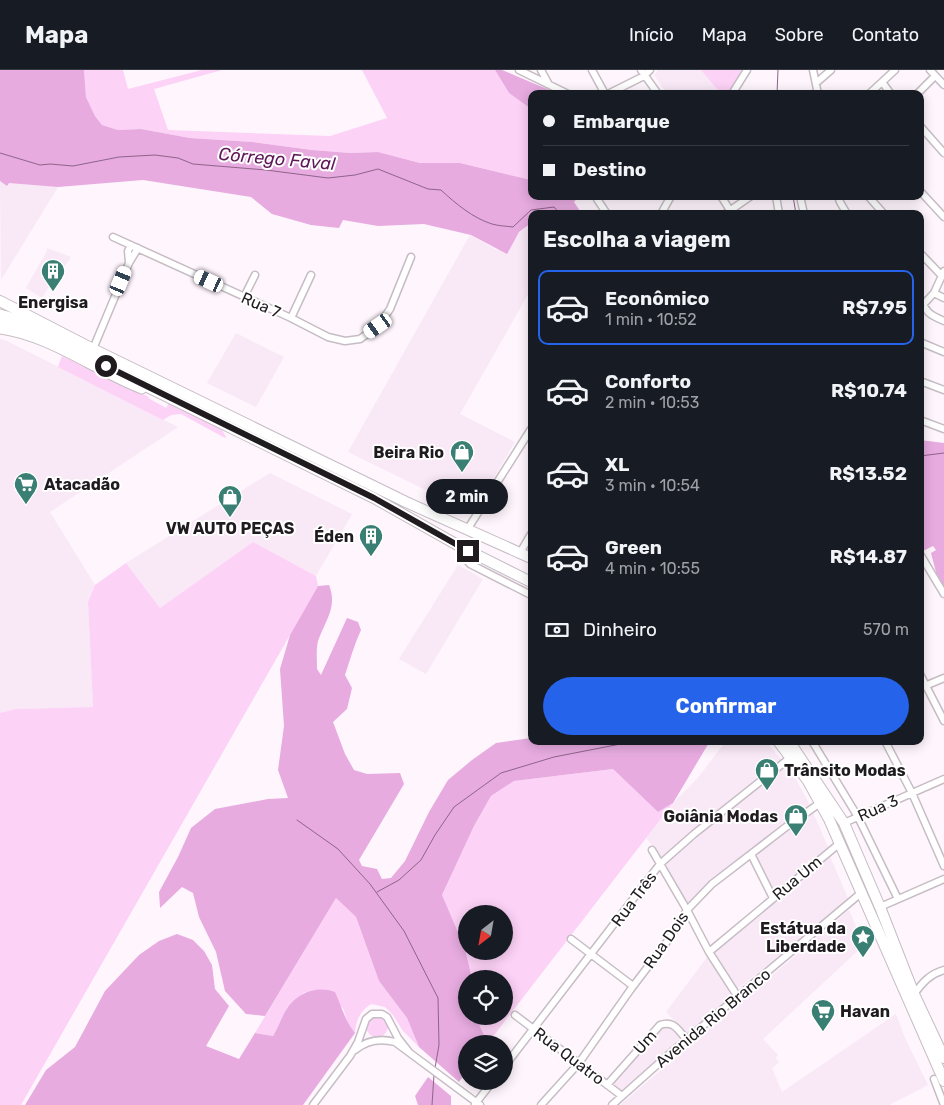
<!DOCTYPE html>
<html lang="pt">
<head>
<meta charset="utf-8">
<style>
	body { margin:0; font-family:Rubik,sans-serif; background:#20242c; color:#f1f3f6; height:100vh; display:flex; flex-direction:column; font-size:19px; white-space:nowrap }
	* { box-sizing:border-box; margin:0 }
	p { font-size:16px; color:#9ea1a6 }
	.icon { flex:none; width:28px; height:28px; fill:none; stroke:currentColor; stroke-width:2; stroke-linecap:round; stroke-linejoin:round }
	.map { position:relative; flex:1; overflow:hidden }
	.side { position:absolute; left:528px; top:140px; width:396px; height:535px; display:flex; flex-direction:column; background:#171b24; border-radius:10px; box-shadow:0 2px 12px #0003 }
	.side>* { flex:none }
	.banner { position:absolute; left:528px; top:20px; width:396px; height:110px; border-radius:10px; box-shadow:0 2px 12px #0003; display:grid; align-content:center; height:110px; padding:0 15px; background:#171b24 }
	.needle { width:32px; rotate:211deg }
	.controls { position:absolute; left:458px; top:835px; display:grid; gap:10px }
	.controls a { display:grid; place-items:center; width:55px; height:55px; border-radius:50%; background:#171b24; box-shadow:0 2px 12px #0003; font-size:25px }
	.end { position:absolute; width:22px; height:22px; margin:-11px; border:6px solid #1f1b1e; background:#fff; box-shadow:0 0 0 2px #fff }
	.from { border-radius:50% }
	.bubble { position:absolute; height:35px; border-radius:18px; background:#171b24; box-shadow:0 2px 12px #0003; font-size:16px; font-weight:700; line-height:35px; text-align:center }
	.car { position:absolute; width:15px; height:30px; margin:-15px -8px; border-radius:6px; box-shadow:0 0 4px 1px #0007; background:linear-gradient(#fff 24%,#345 0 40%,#fff 0 76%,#345 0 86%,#fff 0) }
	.banner b { display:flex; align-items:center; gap:18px; height:48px; font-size:19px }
	.banner b+b { border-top:1px solid #363941 }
	.banner i { width:12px; height:12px; background:#f1f3f6 }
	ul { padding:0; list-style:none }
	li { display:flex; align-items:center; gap:15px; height:75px; margin:0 10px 8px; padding:0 5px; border:2px solid transparent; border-radius:10px }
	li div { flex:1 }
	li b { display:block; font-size:19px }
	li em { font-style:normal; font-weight:700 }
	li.current { border-color:#2563eb }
	li>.icon { width:45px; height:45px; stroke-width:1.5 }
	h2 { padding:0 15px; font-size:22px; line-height:60px }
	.pay { display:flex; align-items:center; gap:12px; height:55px; padding:0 15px; font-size:19px }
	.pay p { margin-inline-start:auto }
	.primary-button { display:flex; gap:10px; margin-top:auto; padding:10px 15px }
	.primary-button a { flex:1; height:58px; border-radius:30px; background:#2563eb; color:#fff; font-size:20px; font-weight:700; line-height:58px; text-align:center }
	header { display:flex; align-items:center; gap:30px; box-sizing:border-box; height:70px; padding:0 25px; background:#171b24; border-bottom:1px solid #363941 }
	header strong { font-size:24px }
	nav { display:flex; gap:28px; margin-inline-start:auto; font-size:18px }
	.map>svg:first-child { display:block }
	.built { fill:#f9e8f6 }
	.green { fill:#fcd2f6; fill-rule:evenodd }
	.forest { fill:#e7abe0 }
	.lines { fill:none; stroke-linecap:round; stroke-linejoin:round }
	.stream { stroke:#8e6489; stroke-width:1 }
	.minor-casing { stroke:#c6bdc4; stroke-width:9 }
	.major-casing { stroke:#c6bdc4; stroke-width:11 }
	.highway-casing { stroke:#c6bdc4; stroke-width:12 }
	.minor { stroke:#fff; stroke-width:6 }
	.major { stroke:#fff; stroke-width:9 }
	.highway { stroke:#fff; stroke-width:10 }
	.route { stroke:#1f1b1e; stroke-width:6 }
	.labels { text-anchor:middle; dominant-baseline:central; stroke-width:4; stroke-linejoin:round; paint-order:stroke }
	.poi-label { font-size:16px; font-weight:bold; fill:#1f1b1e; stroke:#fff; text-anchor:end }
	.street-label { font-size:16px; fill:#1f1b1e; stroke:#fff }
	.water-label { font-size:18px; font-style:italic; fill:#5e1859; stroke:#fff }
</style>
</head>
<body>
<header>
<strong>Mapa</strong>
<nav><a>Início</a><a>Mapa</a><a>Sobre</a><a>Contato</a></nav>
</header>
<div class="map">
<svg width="944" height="1035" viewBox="0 0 944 1035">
	<rect width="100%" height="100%" fill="#fff5fd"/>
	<path class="built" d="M658,0h43l19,23 -53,1 -13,-19z
		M0,111l7,4 2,-2h11l38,4 -57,93z
		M531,153v66l-71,125 55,28 -42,71 -125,-61 122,-217 27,15z
		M47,178l24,9 -16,24 -2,-1 -11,18 -16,-10 21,-37z
		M236,263l48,24 -28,50 -49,-24z
		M0,269l7,2 171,86 -128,85 45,73 -7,17 5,105 -77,2 -16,4z
		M270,403l82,41 -36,62 -63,-34 -93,66 -34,-45z
		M458,495l25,14 -57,95 -27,-15z
		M726,671h39l17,19 -120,98 -16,-20 27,-35 24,-24z
		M788,695l23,42 -124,98 -22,-42z
		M812,740l17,39 -55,45 -21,-39z
		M830,786l19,45 -112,88 -24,-37z
		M849,840l15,35 -101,94 15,16 -3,3 4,4 -7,6 10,24 114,-78 9,24 23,47 -39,20h-269z
		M708,886l25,41 -46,37 -21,-22z
		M667,950l17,19 -64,53 -12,-8z"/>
	<path class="green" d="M84,0h39l5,19 74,-19h20l-68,19 14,41 162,6 57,-18 -25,-48h133l14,23 22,16v71l-71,-17h-40l-42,-11 -28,1 -38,-3 -59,-8 -63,-4 -49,-9 -23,1 -16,-5 -7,-9 -9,-19z
		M701,0h41l-14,24h-7z
		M62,286l87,41 -1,1 18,10 3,-5 52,25 5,9 -1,1 -44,-24 -10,1 -8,5 -105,-53z
		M253,472l63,34 2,10 -297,519h-21v-392l16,-4 77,-2 -5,-105 7,-17 31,-22 34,45z
		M613,699l45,43 15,-9 -185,240 -13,-27h29v-37h-36l3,-4 -29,-80 32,-69 17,-30 23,-15zM466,844h38v37h-38z
		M336,828l20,19 23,64 28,37 12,29 -16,-16 -10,-16 -8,-8 -14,-3c-11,7 -15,16 -16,29l-6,-7 -6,-18 -38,-16 -18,16 -14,28 -18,-3z
		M366 956a11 11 0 1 1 22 0a11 11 0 1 1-22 0Z"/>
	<path class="forest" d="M0,0h84l2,27 9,19 7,9 16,5 23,-1 49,9 63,4 59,8 38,3 28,-1 42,11h40l71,17v16h48l-5,6 8,12h-51v9l-12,9 -12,22 -36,-19 -47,-11 -46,2 -35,-6 -4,8 -28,-3 -39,-11 -21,-17 -108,-17 -85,7 -49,-4 -2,3 -7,-5z
		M495,0h7l57,24h-28v15l-22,-16z
		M920,370l24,3v146l-6,-9 -7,-27 5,-3 -3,-4 -10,5 -3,-6z
		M329,515c9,22 -4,36 -11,56 -2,8 -1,19 -1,28l4,6 26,-57 11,4 3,8c-7,15 -11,30 -16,45l7,13 -5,21 -14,13 12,32 9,16 13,4 33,-1 4,11 -45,76 3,6 15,3 5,10 9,-1 14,-17 24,-49 19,-32 24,-20 24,-17 35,-5v3h179l-37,62 -15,9 -45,-43 -99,12 -23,15 -17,30 -32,69 23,54 6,26 -3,4h-2v4l-8,15 8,6v12h9l13,27 -22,1v28l-7,10 -40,-35 -12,-29 -28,-37 -23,-64 -20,-19 -71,118 -19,-2 -21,-23 -9,-39 -17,-35 -6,-24 -11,-6 -22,21 -1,-16 19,-35 13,-29 24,-19 53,-10 20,-1 -10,-28 6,-44 -4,-57 10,-34 28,-49z
		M177,864l16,6 11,11 8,14 3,24 14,17 -23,40 33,13 16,-26 18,3c5,-9 8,-17 13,-26 10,-17 31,-25 49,-18 6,13 11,31 20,41l-52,72h-278l21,-35 29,-23 30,-56 34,-36 20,-14z
		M428,1007l23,19v9h-33l-3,-9z"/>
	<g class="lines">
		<path class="stream" d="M777,24l1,-24
			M0,83l40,12 10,-1 23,2 46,-9 36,-2 23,3 15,6 73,6 62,8 27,-3 23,-6 50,20 13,1c15,14 32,28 51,34 7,2 14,2 21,3l18,-17 23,-3 6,7
			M793,126l3,18
			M920,386l24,-3
			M297,750l41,29 32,35 34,47 34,67 1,47 -4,23
			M377,822l22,-12 22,-20 14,-25 19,-28 47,-34 53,-16 82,-16
			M432,1035l2,-30"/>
		<g class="minor-casing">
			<path id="minor" d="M519,0l49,24
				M541,0l7,13
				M592,0l13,24
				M641,0l17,24
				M813,0l5,24
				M930,0l14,15
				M882,12l9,12
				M816,13l15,-13
				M608,24l36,-18 6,-6
				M732,24l15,-24
				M869,24l26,-24
				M917,24l18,-18
				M920,56l24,27
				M920,121l24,26
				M597,126v3l10,15
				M721,126l10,16
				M776,126l3,18
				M800,126l4,18
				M838,126l2,6 7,12
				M868,126l16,18
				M661,144l10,-18
				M725,144l26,-18
				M113,167l178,81 37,19 17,4 15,-2 18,-13 12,-17 21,-52
				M920,183l22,23
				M129,193l-1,-12 3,-6
				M934,223l10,5
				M244,227l11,-22
				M920,228c7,15 8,16 24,23
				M920,238l14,-15 10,-22
				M291,248l20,-43
				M920,272l24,10
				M93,279l36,-86 9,-15
				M920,311l24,9
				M920,350l24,9
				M467,460l64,-101
				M461,477v7l9,10 61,31
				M520,483l11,-19
				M920,484l24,40
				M920,604l24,47
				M920,618l24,-10
				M812,671l46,76 40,82
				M885,671l27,52 32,73
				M844,753l100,-44
				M652,780l35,60 22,42 29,45
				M751,784l22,44
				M880,837l64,-28
				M571,869l62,47
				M709,882l131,-109
				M914,924c9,-12 16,-20 30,-24
				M515,945l107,81
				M355,980c12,-10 25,-12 40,-8l85,63
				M504,997l156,-203 34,-30 97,-77
				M934,1009l10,26
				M607,1015l53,-60c14,-5 18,5 27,15
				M475,1034l18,-23
				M313,1035l37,-49 8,-14 8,-23 6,-5h10l5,3 11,21 11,14
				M541,1035l38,-42 52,-74 38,-50 18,-29 25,-26 74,-57 34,-24
				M612,1035l55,-49 194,-163"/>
		</g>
		<g class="major-casing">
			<path id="major" d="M0,244l40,11
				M0,259c51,7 95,42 142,60"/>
		</g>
		<g class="highway-casing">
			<path id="highway" d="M0,231l93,48 313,153 125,56
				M0,252l29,7 23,8 67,36 255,125 87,49 70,35
				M778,671l30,40 21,38 115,262
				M789,671l55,82 36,84 34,87 30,64"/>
		</g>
		<use href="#minor" class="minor"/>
		<use href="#major" class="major"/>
		<use href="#highway" class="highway"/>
	</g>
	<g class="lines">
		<path class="route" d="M106,296l268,132 94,53"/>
	</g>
	<defs>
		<g id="building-pin" transform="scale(1.25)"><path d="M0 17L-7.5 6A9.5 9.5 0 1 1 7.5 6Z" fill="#3a7f73" stroke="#fff"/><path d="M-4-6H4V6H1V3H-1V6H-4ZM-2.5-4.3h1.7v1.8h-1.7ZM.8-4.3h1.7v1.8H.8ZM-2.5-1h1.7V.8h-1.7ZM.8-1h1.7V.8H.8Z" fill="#fff"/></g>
		<g id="shop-pin" transform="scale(1.25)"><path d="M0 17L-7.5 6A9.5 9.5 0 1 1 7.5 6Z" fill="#3a7f73" stroke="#fff"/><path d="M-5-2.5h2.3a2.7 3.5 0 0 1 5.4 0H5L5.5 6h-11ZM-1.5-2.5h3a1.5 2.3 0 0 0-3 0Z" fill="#fff"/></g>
		<g id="supermarket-pin" transform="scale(1.25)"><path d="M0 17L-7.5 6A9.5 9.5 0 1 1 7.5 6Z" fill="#3a7f73" stroke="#fff"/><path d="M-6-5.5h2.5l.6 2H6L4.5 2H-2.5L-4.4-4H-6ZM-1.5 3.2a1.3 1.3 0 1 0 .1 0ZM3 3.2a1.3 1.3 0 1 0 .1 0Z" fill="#fff"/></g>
		<g id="sight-pin" transform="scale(1.25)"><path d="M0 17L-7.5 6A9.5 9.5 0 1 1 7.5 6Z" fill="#3a7f73" stroke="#fff"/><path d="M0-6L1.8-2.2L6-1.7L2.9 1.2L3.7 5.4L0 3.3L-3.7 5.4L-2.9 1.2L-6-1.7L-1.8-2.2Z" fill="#fff"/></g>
	</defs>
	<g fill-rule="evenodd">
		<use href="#building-pin" x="53" y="201"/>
		<use href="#shop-pin" x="462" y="382"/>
		<use href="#supermarket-pin" x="26" y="414"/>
		<use href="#shop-pin" x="230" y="427"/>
		<use href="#building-pin" x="371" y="466"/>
		<use href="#shop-pin" x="767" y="700"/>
		<use href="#shop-pin" x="796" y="746"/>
		<use href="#sight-pin" x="863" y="867"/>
		<use href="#supermarket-pin" x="823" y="941"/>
	</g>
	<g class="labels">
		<g class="poi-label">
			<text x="53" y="232" text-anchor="middle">Energisa</text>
			<text x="444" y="382">Beira Rio</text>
			<text x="44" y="414" text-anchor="start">Atacadão</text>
			<text x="230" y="458" text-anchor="middle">VW AUTO PEÇAS</text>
			<text x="354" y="466">Éden</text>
			<text x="784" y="700" text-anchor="start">Trânsito Modas</text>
			<text x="778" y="746">Goiânia Modas</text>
			<text x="846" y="858">Estátua da<tspan x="846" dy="18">Liberdade</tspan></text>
			<text x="840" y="941" text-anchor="start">Havan</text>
		</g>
		<g class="street-label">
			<text transform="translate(261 235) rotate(24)">Rua 7</text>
			<text transform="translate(878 738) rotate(-24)">Rua 3</text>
			<text transform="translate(797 808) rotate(-40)">Rua Um</text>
			<text transform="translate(634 829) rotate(-53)">Rua Três</text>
			<text transform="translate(666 870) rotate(-55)">Rua Dois</text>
			<text transform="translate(713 948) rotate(-40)">Avenida Rio Branco</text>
			<text transform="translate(645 972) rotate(-48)">Um</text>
			<text transform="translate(569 986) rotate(37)">Rua Quatro</text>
		</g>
		<g class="water-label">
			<text transform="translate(277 89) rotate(5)">Córrego Faval</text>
		</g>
	</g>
</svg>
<div class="controls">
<a><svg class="needle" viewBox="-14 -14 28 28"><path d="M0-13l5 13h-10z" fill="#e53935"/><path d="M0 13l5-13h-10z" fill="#9ea1a6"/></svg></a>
<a><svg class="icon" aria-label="locate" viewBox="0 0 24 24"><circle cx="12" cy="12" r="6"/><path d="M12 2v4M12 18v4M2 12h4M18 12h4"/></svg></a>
<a><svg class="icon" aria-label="layers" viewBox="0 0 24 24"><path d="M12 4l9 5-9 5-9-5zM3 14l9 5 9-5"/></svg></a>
</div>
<i class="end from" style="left:106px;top:296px"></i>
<i class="end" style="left:468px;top:481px"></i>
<div class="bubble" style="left:426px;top:409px;width:82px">2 min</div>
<i class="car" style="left:121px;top:211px;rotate:23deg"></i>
<i class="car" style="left:209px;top:211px;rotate:295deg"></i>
<i class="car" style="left:378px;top:256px;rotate:235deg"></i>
<div class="banner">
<b><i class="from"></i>Embarque</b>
<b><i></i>Destino</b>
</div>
<section class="side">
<h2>Escolha a viagem</h2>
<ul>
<li class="current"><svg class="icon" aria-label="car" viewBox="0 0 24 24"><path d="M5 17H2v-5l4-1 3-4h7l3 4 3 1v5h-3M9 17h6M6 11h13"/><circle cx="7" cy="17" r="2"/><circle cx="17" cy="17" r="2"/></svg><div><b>Econômico</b><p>1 min · 10:52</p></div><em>R$7.95</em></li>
<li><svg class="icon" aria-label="car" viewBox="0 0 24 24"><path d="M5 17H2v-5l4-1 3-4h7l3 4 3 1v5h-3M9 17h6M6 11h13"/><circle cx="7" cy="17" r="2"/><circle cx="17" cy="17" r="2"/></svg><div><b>Conforto</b><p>2 min · 10:53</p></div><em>R$10.74</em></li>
<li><svg class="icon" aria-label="car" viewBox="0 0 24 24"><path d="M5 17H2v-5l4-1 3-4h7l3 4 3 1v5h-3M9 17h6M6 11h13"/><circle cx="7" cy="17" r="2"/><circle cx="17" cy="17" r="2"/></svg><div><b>XL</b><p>3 min · 10:54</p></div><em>R$13.52</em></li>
<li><svg class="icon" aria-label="car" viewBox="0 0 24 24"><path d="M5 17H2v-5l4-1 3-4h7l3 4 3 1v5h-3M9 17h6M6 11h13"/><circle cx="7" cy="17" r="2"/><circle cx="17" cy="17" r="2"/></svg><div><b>Green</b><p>4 min · 10:55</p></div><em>R$14.87</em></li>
</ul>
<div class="pay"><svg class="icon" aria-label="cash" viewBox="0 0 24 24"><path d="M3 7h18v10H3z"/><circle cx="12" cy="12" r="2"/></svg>Dinheiro<p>570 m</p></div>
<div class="primary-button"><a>Confirmar</a></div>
</section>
</div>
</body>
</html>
